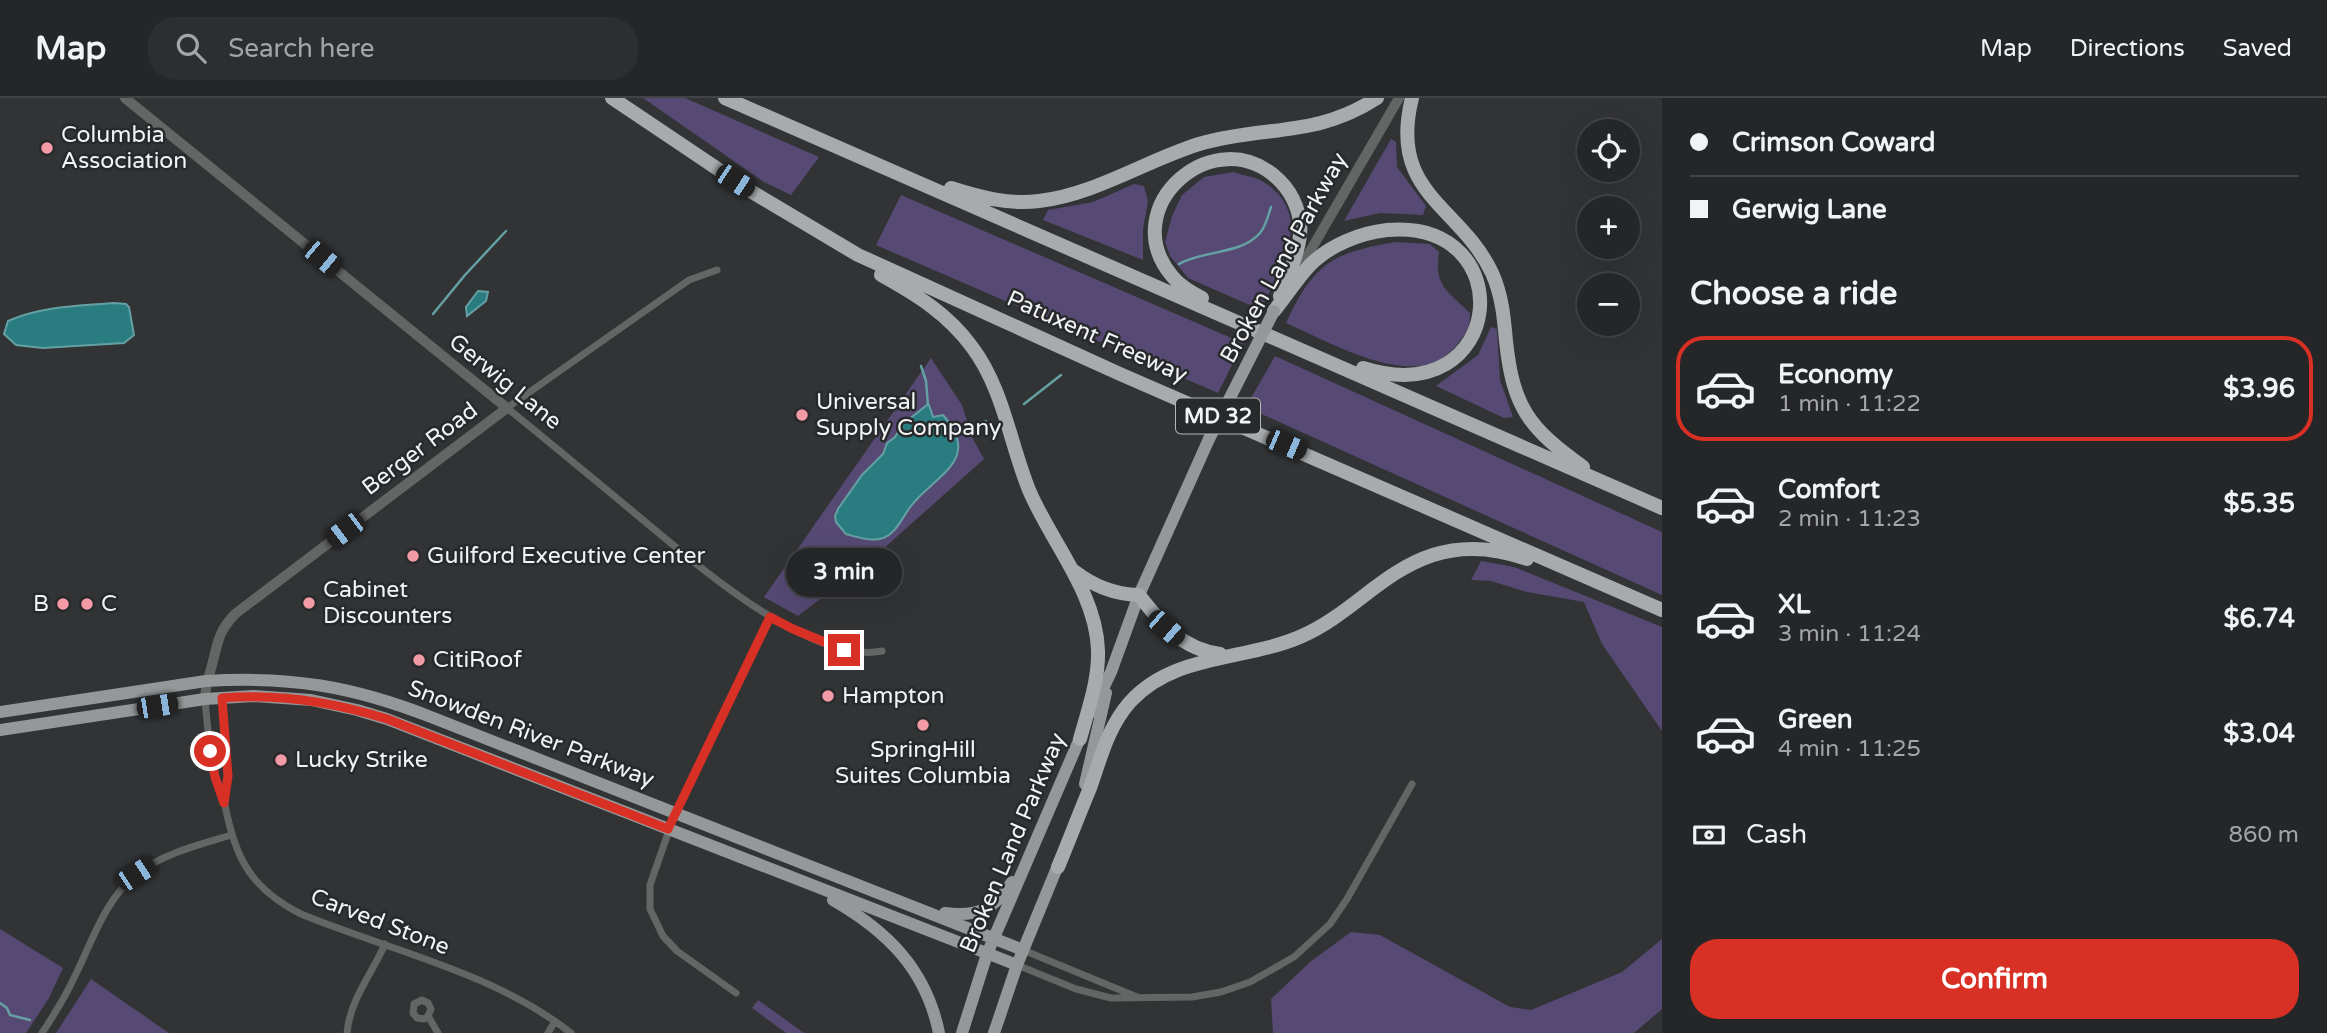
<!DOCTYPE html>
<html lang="en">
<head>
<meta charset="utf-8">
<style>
	body { margin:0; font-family:"Varela Round",sans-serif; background:#2d2e30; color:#f1f3f6; height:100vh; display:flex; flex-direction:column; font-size:26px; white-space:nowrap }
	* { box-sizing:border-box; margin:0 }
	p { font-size:23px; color:#a3a5a8 }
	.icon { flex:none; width:38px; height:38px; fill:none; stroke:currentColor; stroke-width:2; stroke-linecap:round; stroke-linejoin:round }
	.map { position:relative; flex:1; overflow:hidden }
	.drawer { display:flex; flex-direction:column; background:#252628; width:665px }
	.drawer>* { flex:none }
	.banner { display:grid; align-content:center; height:154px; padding:0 28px; background:#252628 }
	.controls { position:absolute; left:1577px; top:21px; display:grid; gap:14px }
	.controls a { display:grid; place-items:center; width:63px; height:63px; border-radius:50%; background:#252628; box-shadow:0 7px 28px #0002,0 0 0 2px #424345; font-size:35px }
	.end { position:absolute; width:32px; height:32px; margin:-16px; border:9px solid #d93025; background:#fff; box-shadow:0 0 0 4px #fff }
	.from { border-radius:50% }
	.bubble { position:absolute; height:49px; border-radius:24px; background:#252628; box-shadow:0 7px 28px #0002,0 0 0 2px #424345; font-size:23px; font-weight:700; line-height:49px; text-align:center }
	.car { position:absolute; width:21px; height:42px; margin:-21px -10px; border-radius:9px; box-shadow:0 0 5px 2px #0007; background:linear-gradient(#222 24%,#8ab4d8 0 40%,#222 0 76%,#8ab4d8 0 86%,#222 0) }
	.banner b { display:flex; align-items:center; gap:24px; height:66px; font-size:26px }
	.banner b+b { border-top:2px solid #424345 }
	.banner i { width:18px; height:18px; background:#f1f3f6 }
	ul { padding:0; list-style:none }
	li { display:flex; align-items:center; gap:21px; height:105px; margin:0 14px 10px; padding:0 14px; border:4px solid transparent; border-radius:28px }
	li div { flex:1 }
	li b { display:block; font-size:26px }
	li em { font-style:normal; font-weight:700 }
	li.on { border-color:#d93025 }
	li>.icon { width:63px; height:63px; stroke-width:1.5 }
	h2 { padding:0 28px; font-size:32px; line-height:84px }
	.pay { display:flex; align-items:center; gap:18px; height:77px; padding:0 28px; font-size:26px }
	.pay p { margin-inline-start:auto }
	.button { display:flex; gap:14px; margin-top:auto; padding:14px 28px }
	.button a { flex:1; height:80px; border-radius:28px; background:#d93025; color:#fff; font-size:28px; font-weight:700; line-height:80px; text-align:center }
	header { display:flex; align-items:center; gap:42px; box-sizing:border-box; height:98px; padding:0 35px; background:#252628; border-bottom:2px solid #424345 }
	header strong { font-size:33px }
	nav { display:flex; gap:38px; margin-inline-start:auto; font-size:24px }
	.search { width:490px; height:63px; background:#2d2e30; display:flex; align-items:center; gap:18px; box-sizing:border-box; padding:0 24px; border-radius:28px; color:#a3a5a8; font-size:26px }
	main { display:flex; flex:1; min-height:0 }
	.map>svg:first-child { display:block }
	.green { fill:#564a74 }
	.water { fill:#297d80; stroke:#65a0a3; stroke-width:2 }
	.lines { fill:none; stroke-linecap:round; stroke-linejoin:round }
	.stream { stroke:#65a0a3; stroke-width:2.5 }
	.minor { stroke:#646666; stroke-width:7 }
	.tertiary { stroke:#646666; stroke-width:10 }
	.primary { stroke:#949899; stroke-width:12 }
	.motorway { stroke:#a7abad; stroke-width:14 }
	.primary-bridge { stroke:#949899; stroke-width:12 }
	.route { stroke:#d93025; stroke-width:9 }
	.poi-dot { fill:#f39aa7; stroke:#27292b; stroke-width:2.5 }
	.labels { text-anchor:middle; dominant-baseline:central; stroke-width:5; stroke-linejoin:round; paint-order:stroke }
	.shield { fill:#27292b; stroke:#b5b6b8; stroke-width:2 }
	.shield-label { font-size:21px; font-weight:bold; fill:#f2f3f5 }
	.poi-label { font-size:23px; fill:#f2f3f5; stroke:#27292b; text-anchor:start }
	.street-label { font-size:23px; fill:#f2f3f5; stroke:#27292b }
</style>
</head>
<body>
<header>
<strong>Map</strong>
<div class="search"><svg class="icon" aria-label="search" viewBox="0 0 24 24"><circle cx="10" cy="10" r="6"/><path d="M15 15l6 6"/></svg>Search here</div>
<nav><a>Map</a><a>Directions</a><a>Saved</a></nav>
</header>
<main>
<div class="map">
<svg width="1662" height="935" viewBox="0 0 1662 935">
	<rect width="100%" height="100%" fill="#313335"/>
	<path class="green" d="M643,0h42l134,59 -28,38 -27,-13z
		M1391,41l5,3 1,25 29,39 -3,9 -43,-2 -36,8z
		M1233,74c9,3 23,5 31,10 52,34 16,86 -3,128l-73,-32 -18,-22 -5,-14 7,-26 10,-21 22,-18z
		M1134,86l10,2 4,15 -5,28v31l-100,-40 5,-10 45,-8z
		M901,97l342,148 -25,50 -342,-148z
		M1395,144l35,2 9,8c-5,35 8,38 31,61 0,17 -4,20 -14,33 -38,49 -126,-4 -170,-23 28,-60 46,-70 109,-81z
		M1491,229l6,2 3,51 13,37 -9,1 -68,-32 42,-31z
		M1275,258l387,176v63l-416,-188z
		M931,260l31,47 11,34 11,20 -111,99 -75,58 -34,-19z
		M1481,463l33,6 148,60v104l-60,-87 -18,-42 -57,-10 -36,-11 -20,-1z
		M0,831l63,39 -14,30 -23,35h-26z
		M1351,834l29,3 130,72 21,3 91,-38 40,-33v70l-28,24h-361l-2,-34 39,-37z
		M91,881l78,54h-113z
		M758,902l46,33h-18l-34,-25z"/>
	<path class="water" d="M478,193l10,1 -2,9 -19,15 -1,-9z
		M114,205l12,1 3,3 5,28 -10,8 -81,5 -27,-3 -12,-11 4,-13c34,-15 70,-15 106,-18z
		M927,307h2l4,12 10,-2c40,45 -8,60 -32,91 -8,10 -15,28 -28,32 -11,4 -26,-1 -37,-4l-10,-12 -1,-6 3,-7 24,-34 21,-21 4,-11 8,-6 8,-13z"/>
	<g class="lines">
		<path class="stream" d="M1179,166c24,-14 62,-9 81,-31 6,-7 8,-17 11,-26
			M433,216l32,-39 41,-44
			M921,268l5,15 2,24
			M1024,306l37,-29
			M979,327l7,-4
			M0,905l7,5 3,7 20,5"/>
		<path class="minor" d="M717,172l-28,10 -182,128c42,34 83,68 124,102 56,46 177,156 251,141
			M222,600l6,79 -3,25
			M205,601c2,25 4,50 10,75 2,10 8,20 10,31 10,53 26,84 76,109 90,37 192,58 270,119
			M1023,852l114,47
			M1017,867l59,24 35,9 81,-1 29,-5 29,-10 44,-25 36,-33 17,-25 65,-115
			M736,895l-59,-42 -14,-15 -13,-27v-24l25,-72 95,-196
			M428,918l-4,3 -7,-1 -4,-5 1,-9 8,-4 6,3 3,6 -3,7 10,17
			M42,935c12,-18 23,-36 32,-55 18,-36 31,-79 63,-104 27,-21 62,-29 94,-39
			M347,935c3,-34 25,-59 38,-89
			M548,935l7,-12"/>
		<path class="tertiary" d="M125,0l382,310 -272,206c-17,18 -17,28 -23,51 -3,12 -7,21 -7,34
			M1298,174l101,-174"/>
		<path class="primary" d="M0,614l206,-31c84,-5 146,5 225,36l592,233
			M1092,614l19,-40 28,-77 70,-156
			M0,632l205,-31 48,-3 58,4 46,10 30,9 630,246
			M1085,686l21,-91
			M833,802c54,31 93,69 106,133
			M945,815c32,4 49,-3 67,-31
			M962,935l25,-79 96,-223
			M994,935l23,-68 44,-107"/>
		<path class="motorway" d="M612,0l140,94 106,63 262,119 542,236
			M725,0l937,410
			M1412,0c-24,96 48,107 80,175 10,22 12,45 14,68 7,67 23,87 77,126
			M951,90c28,9 58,17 88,13 57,-7 106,-40 160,-57 65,-19 117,-6 178,-46
			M881,177c36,20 67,39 91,72 31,41 38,96 57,143 22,52 67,102 69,160 1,30 -10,60 -18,89
			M1202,200c-11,-6 -22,-12 -30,-22 -58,-69 44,-159 108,-95 14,14 22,35 20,54 -2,21 -13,42 -20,61
			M1274,213c12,-15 23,-32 36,-46 20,-20 50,-32 77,-35 135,-12 120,183 -24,138
			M1074,473c20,15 39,23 65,24 22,29 43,54 81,59
			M1058,769c11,-26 21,-53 32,-79 11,-31 18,-61 40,-86 44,-49 116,-41 172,-66 48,-21 81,-65 131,-81 31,-10 63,-7 94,4"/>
		<path class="primary-bridge" d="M1209,341l65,-128"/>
	</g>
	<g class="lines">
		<path class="route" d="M210,653l5,26 9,26 4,-27 -6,-78c57,-5 111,4 165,21l281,110 102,-212 23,12 51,21"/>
	</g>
	<g class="poi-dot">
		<circle cx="47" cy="50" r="7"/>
		<circle cx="802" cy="317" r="7"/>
		<circle cx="413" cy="458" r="7"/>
		<circle cx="309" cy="505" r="7"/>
		<circle cx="63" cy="506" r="7"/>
		<circle cx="87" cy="506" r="7"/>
		<circle cx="419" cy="562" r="7"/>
		<circle cx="828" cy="598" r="7"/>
		<circle cx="923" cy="627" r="7"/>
		<circle cx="281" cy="662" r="7"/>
	</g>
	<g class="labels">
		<rect class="shield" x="1176" y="300.5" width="84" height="35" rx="5"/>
		<g class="shield-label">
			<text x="1218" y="318">MD 32</text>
		</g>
		<g class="poi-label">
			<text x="61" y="37">Columbia<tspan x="61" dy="26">Association</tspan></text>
			<text x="816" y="304">Universal<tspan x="816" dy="26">Supply Company</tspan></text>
			<text x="427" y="458">Guilford Executive Center</text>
			<text x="323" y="492">Cabinet<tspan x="323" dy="26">Discounters</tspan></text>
			<text x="49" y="506" text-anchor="end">B</text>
			<text x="101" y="506">C</text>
			<text x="433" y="562">CitiRoof</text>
			<text x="842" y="598">Hampton</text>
			<text x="923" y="652" text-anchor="middle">SpringHill<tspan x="923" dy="26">Suites Columbia</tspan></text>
			<text x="295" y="662">Lucky Strike</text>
		</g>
		<g class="street-label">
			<text transform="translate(1284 160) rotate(-61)">Broken Land Parkway</text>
			<text transform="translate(1097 239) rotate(24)">Patuxent Freeway</text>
			<text transform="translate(505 284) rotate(39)">Gerwig Lane</text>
			<text transform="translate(420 351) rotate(-37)">Berger Road</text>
			<text transform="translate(531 636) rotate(21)">Snowden River Parkway</text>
			<text transform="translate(1013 745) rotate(-67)">Broken Land Parkway</text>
			<text transform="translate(380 824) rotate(21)">Carved Stone</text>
		</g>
	</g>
</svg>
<div class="controls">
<a><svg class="icon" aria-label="locate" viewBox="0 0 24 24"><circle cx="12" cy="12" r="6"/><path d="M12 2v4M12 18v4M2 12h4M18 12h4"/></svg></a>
<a>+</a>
<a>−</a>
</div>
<i class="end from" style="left:210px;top:653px"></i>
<i class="end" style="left:844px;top:552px"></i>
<div class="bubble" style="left:786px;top:450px;width:116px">3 min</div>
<i class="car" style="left:735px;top:83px;rotate:123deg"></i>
<i class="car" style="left:322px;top:160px;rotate:130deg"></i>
<i class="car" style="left:1286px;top:347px;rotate:113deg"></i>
<i class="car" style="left:345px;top:432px;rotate:233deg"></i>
<i class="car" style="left:1166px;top:530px;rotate:131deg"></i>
<i class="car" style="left:157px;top:608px;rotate:81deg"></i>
<i class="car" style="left:136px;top:776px;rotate:57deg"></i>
</div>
<section class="drawer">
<div class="banner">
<b><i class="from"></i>Crimson Coward</b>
<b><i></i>Gerwig Lane</b>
</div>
<h2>Choose a ride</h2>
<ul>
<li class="on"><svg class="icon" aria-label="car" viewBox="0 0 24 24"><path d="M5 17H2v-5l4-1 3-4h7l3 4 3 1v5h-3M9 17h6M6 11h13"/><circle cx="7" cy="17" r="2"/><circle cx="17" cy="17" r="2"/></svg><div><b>Economy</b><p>1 min · 11:22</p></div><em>$3.96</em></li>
<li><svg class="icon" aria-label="car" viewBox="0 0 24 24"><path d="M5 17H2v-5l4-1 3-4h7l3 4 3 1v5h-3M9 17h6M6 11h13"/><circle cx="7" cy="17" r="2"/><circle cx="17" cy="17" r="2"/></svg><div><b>Comfort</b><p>2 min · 11:23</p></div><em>$5.35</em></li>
<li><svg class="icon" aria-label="car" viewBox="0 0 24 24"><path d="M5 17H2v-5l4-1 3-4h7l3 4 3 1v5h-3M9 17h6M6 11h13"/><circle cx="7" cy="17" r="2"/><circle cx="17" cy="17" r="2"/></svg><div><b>XL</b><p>3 min · 11:24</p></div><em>$6.74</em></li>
<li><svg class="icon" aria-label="car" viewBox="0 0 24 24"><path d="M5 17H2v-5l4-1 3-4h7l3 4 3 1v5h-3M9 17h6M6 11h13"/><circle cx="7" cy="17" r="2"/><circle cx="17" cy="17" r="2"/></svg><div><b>Green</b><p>4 min · 11:25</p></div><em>$3.04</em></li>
</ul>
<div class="pay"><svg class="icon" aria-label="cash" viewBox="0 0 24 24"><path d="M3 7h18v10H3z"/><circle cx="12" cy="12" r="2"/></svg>Cash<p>860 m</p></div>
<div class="button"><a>Confirm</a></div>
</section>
</main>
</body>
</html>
